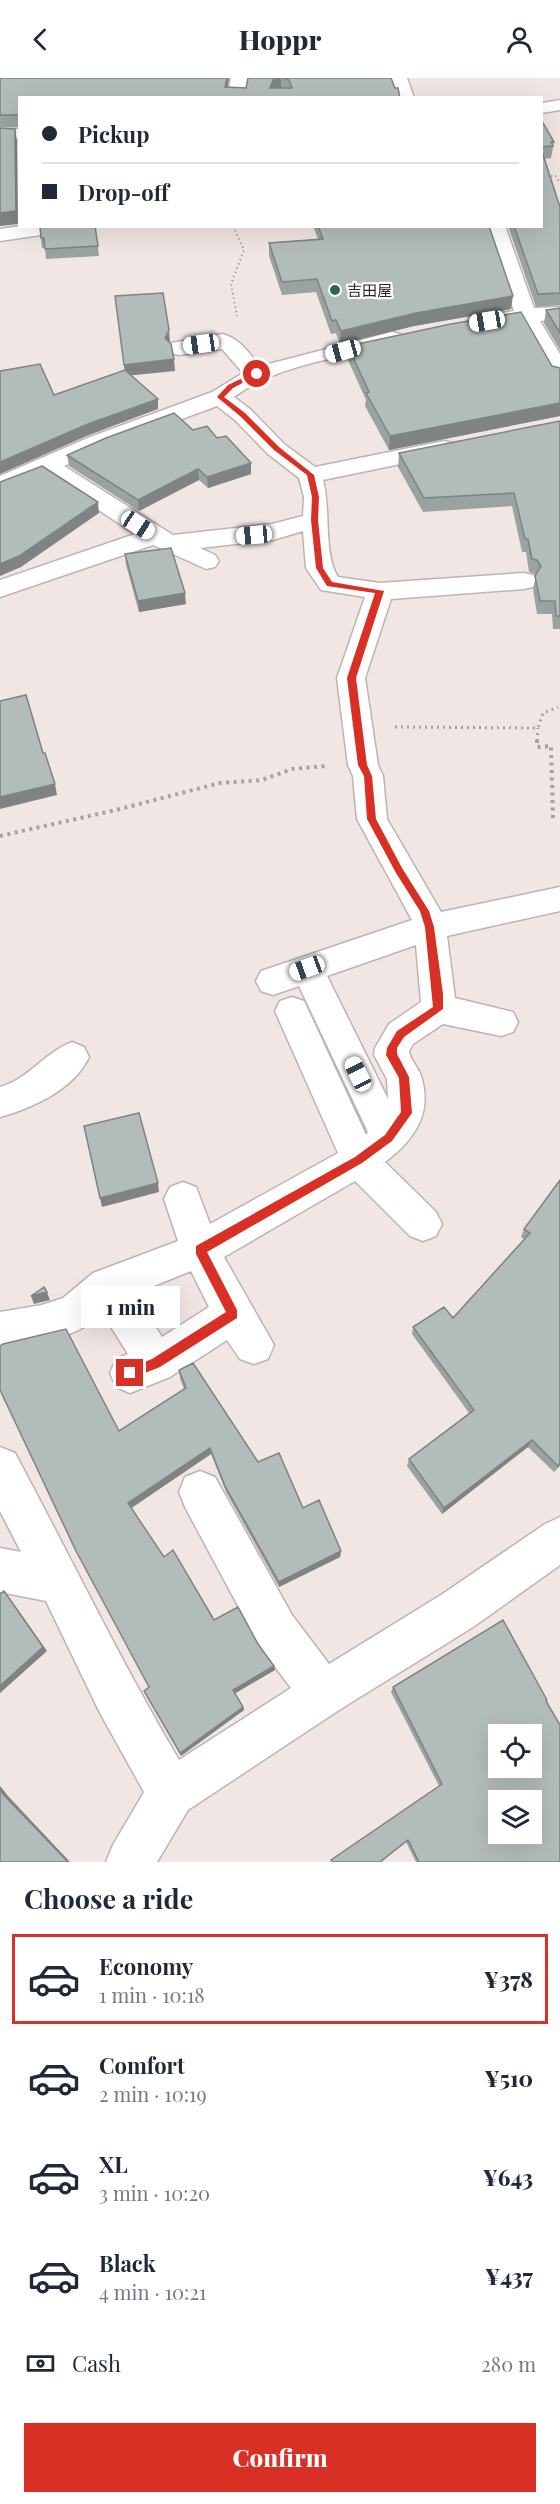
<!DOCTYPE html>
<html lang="en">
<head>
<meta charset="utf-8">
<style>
	body { margin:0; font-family:"Playfair Display","Noto Sans JP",serif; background:#f6f6f7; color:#1f2937; height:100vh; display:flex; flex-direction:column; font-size:22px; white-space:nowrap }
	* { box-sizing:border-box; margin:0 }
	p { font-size:20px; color:#747a83 }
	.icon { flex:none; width:33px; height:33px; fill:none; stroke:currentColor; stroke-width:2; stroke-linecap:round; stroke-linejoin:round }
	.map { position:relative; height:1784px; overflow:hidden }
	.drawer { display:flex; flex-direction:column; background:#fff; flex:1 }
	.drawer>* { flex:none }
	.hud { position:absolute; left:18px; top:18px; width:525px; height:132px; border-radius:0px; box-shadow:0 6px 24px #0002; display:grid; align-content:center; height:132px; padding:0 24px; background:#fff }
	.controls { position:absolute; left:488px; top:1646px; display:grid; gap:12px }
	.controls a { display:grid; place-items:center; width:54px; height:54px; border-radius:0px; background:#fff; box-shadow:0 6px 24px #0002; font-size:30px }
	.end { position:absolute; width:27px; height:27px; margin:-14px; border:8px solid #d93025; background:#fff; box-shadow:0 0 0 3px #fff }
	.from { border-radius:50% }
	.bubble { position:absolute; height:42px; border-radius:0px; background:#fff; box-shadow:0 6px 24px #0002; font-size:20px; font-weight:800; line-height:42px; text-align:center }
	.car { position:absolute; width:18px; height:36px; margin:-18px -9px; border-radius:8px; box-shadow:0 0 4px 2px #0007; background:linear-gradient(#fff 24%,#345 0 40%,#fff 0 76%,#345 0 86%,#fff 0) }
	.hud b { display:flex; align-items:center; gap:21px; height:57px; font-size:22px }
	.hud b+b { border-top:2px solid #e0e1e3 }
	.hud i { width:15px; height:15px; background:#1f2937 }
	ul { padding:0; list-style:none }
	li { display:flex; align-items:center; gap:18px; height:90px; margin:0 12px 9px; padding:0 12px; border:3px solid transparent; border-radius:0px }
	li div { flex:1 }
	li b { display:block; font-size:22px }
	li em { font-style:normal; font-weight:800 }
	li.on { border-color:#d93025 }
	li>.icon { width:54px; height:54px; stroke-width:1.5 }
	h2 { padding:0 24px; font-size:27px; line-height:72px }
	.pay { display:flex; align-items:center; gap:15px; height:66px; padding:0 24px; font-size:22px }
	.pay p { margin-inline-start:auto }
	.action { display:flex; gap:12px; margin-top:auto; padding:12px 24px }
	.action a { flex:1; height:69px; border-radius:0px; background:#d93025; color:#fff; font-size:24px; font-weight:800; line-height:69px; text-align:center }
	header { display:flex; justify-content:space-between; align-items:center; height:78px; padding:0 24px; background:#fff; font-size:27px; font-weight:800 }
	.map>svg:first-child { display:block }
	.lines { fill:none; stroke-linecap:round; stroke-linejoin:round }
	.minor-casing { stroke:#bfb3b1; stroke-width:3 }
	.path-far2 { stroke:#a9a09f; stroke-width:2; stroke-dasharray:1.5 3; stroke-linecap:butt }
	.path-far1 { stroke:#a9a09f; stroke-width:3; stroke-dasharray:2 4; stroke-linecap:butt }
	.path { stroke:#a9a09f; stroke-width:4; stroke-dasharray:3 4.5; stroke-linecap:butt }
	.minor { fill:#fff; fill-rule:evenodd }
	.wall { fill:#99a39f }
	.shaded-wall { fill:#7d8482 }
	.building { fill:#b2bdb9; stroke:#7d8482; stroke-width:1.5; fill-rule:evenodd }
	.route { fill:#d93025 }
	.poi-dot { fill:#276858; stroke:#fff; stroke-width:2 }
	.labels { text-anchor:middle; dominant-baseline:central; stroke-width:4.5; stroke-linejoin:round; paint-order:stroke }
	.far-poi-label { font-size:15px; fill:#292524; stroke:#fff; text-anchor:start }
</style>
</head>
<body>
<header><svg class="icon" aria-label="back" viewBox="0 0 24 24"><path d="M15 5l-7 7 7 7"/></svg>Hoppr<svg class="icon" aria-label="person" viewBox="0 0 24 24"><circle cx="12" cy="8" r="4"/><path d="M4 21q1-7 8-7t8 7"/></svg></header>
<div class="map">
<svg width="560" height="1784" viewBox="0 0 560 1784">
	<rect width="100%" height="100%" fill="#f2e6e4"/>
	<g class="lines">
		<g class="minor-casing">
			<path id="minor" d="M231,0h18l-4,20h-18z
				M389,0h18l7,20h-18z
				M560,22v10l-18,3v-10z
				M0,51h20v10h-20z
				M20,148h51l-3,4 -7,2 -61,9v-12z
				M485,148h20l29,82 26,-1v12l-20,2 20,33v26l-8,-2 -32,-56 -42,7 -8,-1 -3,-5 3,-5 44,-7z
				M392,254l8,2 3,5 -3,5c-52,12 -123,20 -166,53l17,13 33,34 31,23 129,-26 8,2 4,5 -4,5 -8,2 -121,25c8,28 0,74 15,97l42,6 144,-10 9,2 4,6 -4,6 -9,2 -133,10 -26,79 13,87 5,11 4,43 54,93 119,-25v24l-113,25 8,62 58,14 5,10 -5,10 -12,4 -58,-12 -30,20 -4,7c1,9 9,16 12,25 12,38 -7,64 -36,86l51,50 6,12 -6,12 -13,5 -13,-5 -55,-55 -131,76 50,88 -6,14 -14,5 -14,-5 -13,-19 -57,37 -40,16 -14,-6 -6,-14 6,-14 12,-5 -25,-40c-29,25 -67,30 -103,36v-38l42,-7 21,-7 30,-25 85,-32 -14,-42 6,-12 13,-5 13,5 14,37 128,-71 -63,-142 5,-10 12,-4 12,4 62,134 2,-3 -69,-146 -26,9 -12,-4 -5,-10 5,-10 151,-51 -55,-101 -4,-43 -5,-11 -11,-87 28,-81 -44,-7 -15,-22 -3,-37 -30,9 -73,8 15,7 4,6 -4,6 -9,2 -53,-24 -153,52v-17l135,-46 -91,-60 -44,18v-16l90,-39 122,-45 31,-19 -21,-24 -43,6 -8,-2 -3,-5 3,-5 51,-9c20,5 25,19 39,32zM217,328l18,14 33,34 31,24 5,19 -1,19 -31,8 -99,11 -109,-69 42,-19zM416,867l5,57 -32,22 -14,24 -1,7 13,24 1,20 -61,-123zM191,1193l18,36 -47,30 -28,-43z
				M72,964l12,5 5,10c-15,32 -56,51 -89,60v-30c29,-8 45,-35 72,-45z
				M0,1369l15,6c55,103 105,207 164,307l112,-72 -31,-41 -75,-140 -6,-15 6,-15 15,-6 15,6 77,138 37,49 112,-69 104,-71 15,-7v48l-87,62 -134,83 -151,100 -31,52h-51l7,-17 31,-53 -44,-79 -54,-112 -46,-9v-44l21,4 -21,-41z"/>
		</g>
		<path class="path-far2" d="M542,98h14l4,7
			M233,148l11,24 -13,34 6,32"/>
		<path class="path-far1" d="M395,649l143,1 5,-15 15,-6
			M537,663l1,-13"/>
		<path class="path" d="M537,662v7l14,-1 2,72
			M0,758l116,-26 104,-27 42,-3 30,-11 34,-3"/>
		<use href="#minor" class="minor"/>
	</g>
	<path class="wall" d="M0,0l246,10 2,-10h143l4,10 -375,10v29h-20z
		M542,43l12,21 -3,16 -7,1 16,48v98l-24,2 -28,-81h34z
		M95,148l4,30 -53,3 -1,-11h-3l-1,-10z
		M313,148h176l22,83 -97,17 -74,18 -4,-11 -5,1 -15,-42 -34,3 -13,-39v-13l49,-4z
		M560,230v42l-16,-27 2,-13z
		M348,268l204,20 8,2v48l-171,34 -24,-44 1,-6 -18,-40z
		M560,343v208h-7l-1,-15h-15l-4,-25 3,-14 -1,-1 -6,-2 -3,-20h-4l-10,-46 -89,6 -25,-45 1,-14z
		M193,352l24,8 34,36 -43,14 -9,-8 -60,31 -70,-45 -2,-11z
		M125,476l61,50 -47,8 -13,-47z
		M560,1102v286l-6,6 -26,-25 -86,67 -35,-48 2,-7 60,-46 -57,-79 1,-7 40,-9 71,-79 -3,-2 3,-8z
		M179,1292l79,92 45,46 38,43 -1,6 -61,30 -53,-95 -15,-38 -80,54 33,49 50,63 44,24 16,22 1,4 -40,23 8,14 1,3 -63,46 -37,-65 5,-4 -30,-256 65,-42 -4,-11z
		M393,1609l153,14 14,161h-144l-10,-20 -26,20h-49v-2l108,-74 -48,-94z"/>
	<path class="shaded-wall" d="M227,0h2l-3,20 -1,-11z
		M281,0v12l-11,-2 3,-8z
		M15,51l2,12 1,83 -18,2v-13z
		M513,218l-2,13 -97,17 -74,18 1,-13 75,-18z
		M169,252l1,11 -4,8 -1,-11z
		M174,281l1,12 -50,5 -1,-11z
		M158,321v10l-69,26 -89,39v-12l88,-38z
		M560,325v13l-171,34 1,-14z
		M251,385v11l-43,14 -1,-11z
		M198,391l1,11 -60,31 -1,-11z
		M98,424l1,11 -78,54 -21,9v-12z
		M185,515l1,11 -47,8 -1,-11z
		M55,706l2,11 -57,14v-12z
		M158,1105l1,9 -57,15 -2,-9z
		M47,1214l3,8 -16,4 -3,-8z
		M532,1362l-4,7 -86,67 2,-6z
		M210,1370l1,6 -81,55 -2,-6z
		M341,1473l-1,6 -61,30v-5z
		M8,1518l39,55 -47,42v-7z
		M274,1588l1,4 -41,24 -1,-4z
		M243,1629l1,3 -63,46 -1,-3z
		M0,1708l8,10 62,66h-2l-65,-68 -3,-5z"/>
	<path class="building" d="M0,0h227l-2,9 21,1 2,-10h33l-8,2 -3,8h22l-3,-8 -7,-2h109l4,10h3l2,10h-380v18l-2,-1h-18z
		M542,43l12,21h-3l2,4 -11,1z
		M0,50l15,1 1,82 -16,2z
		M542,74l18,55v86l-22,1 -24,-68h28z
		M43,148h52l3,20 -53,3 -1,-11h-3l-1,-11z
		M318,148h171l24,70 -97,17 -75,18 -5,-11 -4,1 -15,-42 -35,3 -13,-39 54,-4z
		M163,215l6,37 -4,8 6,6 3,15 -50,6 -9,-69z
		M560,230v25l-14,-23z
		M521,234l31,54 8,2v35l-170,33 -24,-43 3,-1 -21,-46 103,-22z
		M40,286l14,31 71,-25 33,29 -70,25 -88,38v-91z
		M174,335l19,17 14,-4 10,12 9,-2 25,27 -44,14 -9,-8 -60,31 -71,-45 39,-17z
		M560,343v195h-4l-1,-15h-15l-5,-25 6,-10 -4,-6 -5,-1 -4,-20h-3l-11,-46 -90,5 -25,-45z
		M42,388l56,36 -79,54 -19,8v-82z
		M171,470l14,45 -47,8 -13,-47z
		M26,617l17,58h2l10,31 -55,13v-96z
		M139,1035l19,70 -58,15 -16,-72z
		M560,1102v283l-2,3 -26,-26 -88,68 -35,-49 65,-49 -61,-83 31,-20 9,11 77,-85 -6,-4z
		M44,1209l3,5 -16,4z
		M66,1251l53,102 67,-43 -7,-18 14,-7 65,99 21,-9 24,55 16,-8 22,51 -62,31 -54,-96 -15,-38 -82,55 36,54 9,-7 41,70 24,-13 20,37 16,22 -41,24 10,17 -63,46 -36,-62 5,-4 -73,-136 -76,-161v-44l3,-2z
		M4,1513l39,56 -43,39v-92z
		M503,1542l44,80 -1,1 14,24v137h-141l-11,-22 -28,22h-48l-1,-2 111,-76 -49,-97zM498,1656h33v33h-33zM498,1722h33v33h-33z
		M0,1711l3,5 65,68h-68z"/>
	<path class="route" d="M255,294l5,2 -27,14 -9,9 21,16 34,34 35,28 5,22 -1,23 5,48 9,14 52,9 -28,87 11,87 5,11 4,43 26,49 27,43 5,16 9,67v15l-39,28 -7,11v6l12,23 3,36 -20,28 -30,22 -155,89 30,58v8l-77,49 -30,12 -4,-2v-8l26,-10 74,-47 -30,-58v-8l159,-89 30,-22 16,-23 -2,-34 -13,-23 1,-7 10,-17 36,-24 -8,-80 -5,-16 -24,-38 -29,-54 -3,-43 -6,-11 -11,-87 28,-85 -48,-7 -11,-18 -5,-48 1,-23 -5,-22 -33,-25 -34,-34 -23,-19 11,-12z"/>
	<circle class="poi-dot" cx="335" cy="212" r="6"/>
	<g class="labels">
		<g class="far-poi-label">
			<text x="347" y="212">吉田屋</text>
		</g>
	</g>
</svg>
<div class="controls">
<a><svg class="icon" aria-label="locate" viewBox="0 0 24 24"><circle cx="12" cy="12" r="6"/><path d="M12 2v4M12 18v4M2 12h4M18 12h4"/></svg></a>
<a><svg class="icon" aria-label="layers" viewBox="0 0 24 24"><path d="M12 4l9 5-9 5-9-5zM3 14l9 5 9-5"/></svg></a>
</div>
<i class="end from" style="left:257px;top:296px"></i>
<i class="end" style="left:130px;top:1295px"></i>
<div class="bubble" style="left:81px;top:1208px;width:99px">1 min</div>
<i class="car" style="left:487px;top:243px;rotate:260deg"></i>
<i class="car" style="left:201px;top:266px;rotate:262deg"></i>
<i class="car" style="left:343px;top:273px;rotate:255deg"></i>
<i class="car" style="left:138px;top:447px;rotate:123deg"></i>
<i class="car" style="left:254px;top:457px;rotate:265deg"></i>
<i class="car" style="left:307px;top:890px;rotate:250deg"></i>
<i class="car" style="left:358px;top:996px;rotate:334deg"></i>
<div class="hud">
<b><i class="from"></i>Pickup</b>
<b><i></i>Drop-off</b>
</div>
</div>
<section class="drawer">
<h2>Choose a ride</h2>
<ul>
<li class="on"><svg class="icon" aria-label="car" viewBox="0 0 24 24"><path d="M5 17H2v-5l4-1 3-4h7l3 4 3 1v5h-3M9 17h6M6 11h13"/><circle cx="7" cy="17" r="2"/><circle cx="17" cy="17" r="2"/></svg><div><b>Economy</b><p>1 min · 10:18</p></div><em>¥378</em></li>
<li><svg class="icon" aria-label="car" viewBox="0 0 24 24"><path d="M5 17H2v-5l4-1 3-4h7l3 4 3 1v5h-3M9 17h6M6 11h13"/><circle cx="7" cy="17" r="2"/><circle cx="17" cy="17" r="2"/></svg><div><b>Comfort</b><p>2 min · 10:19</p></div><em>¥510</em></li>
<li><svg class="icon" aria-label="car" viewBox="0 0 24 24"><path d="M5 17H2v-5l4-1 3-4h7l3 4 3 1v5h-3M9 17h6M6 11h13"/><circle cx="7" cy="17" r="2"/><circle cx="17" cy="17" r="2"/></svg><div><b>XL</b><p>3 min · 10:20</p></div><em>¥643</em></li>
<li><svg class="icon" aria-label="car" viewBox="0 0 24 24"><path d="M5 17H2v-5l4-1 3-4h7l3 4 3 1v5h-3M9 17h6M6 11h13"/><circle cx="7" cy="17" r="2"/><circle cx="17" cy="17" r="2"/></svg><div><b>Black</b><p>4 min · 10:21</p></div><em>¥437</em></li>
</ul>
<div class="pay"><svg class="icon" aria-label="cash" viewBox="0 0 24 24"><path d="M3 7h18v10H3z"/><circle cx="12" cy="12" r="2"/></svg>Cash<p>280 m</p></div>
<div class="action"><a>Confirm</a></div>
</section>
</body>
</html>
